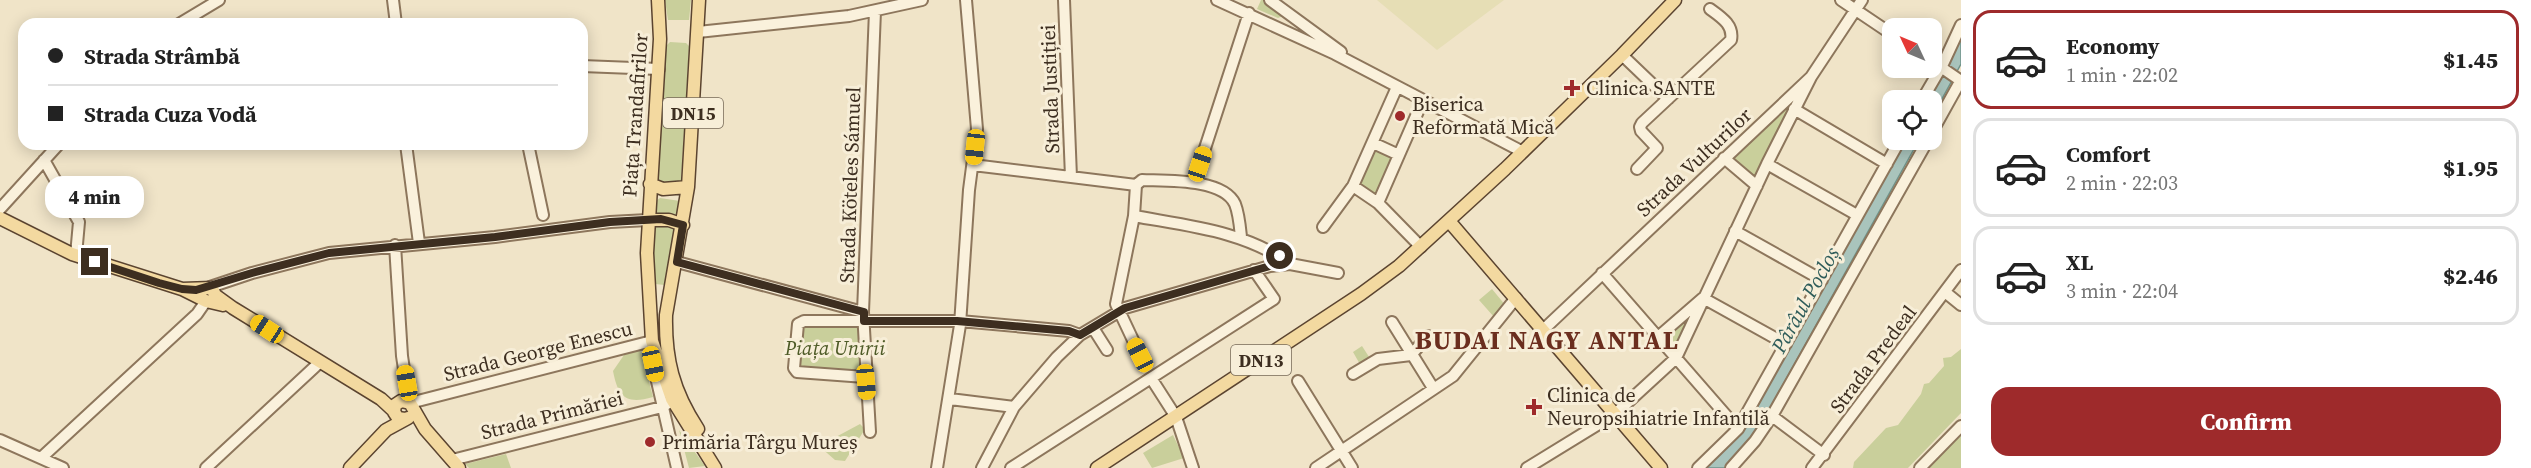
<!DOCTYPE html>
<html lang="en">
<head>
<meta charset="utf-8">
<style>
	body { margin:0; font-family:"Source Serif 4",serif; background:#f2f2f2; color:#222; height:100vh; display:flex; flex-direction:column; font-size:22px; white-space:nowrap }
	* { box-sizing:border-box; margin:0 }
	p { font-size:20px; color:#767676 }
	.icon { flex:none; width:33px; height:33px; fill:none; stroke:currentColor; stroke-width:2; stroke-linecap:round; stroke-linejoin:round }
	.map { position:relative; flex:1; overflow:hidden }
	.side { display:flex; flex-direction:column; background:#fff; width:570px }
	.side>* { flex:none }
	.hud { position:absolute; left:18px; top:18px; width:570px; height:132px; border-radius:18px; box-shadow:0 3px 15px #0003; display:grid; align-content:center; height:132px; padding:0 30px; background:#fff }
	.needle { width:39px; rotate:314deg }
	.tools { position:absolute; left:1882px; top:18px; display:grid; gap:12px }
	.tools a { display:grid; place-items:center; width:60px; height:60px; border-radius:12px; background:#fff; box-shadow:0 3px 15px #0003; font-size:30px }
	.end { position:absolute; width:27px; height:27px; margin:-14px; border:8px solid #3d2e20; background:#fff; box-shadow:0 0 0 3px #fff }
	.from { border-radius:50% }
	.bubble { position:absolute; height:42px; border-radius:18px; background:#fff; box-shadow:0 3px 15px #0003; font-size:20px; font-weight:800; line-height:42px; text-align:center }
	.car { position:absolute; width:18px; height:36px; margin:-18px -9px; border-radius:8px; box-shadow:0 0 4px 2px #0007; background:linear-gradient(#f5c518 24%,#345 0 40%,#f5c518 0 76%,#345 0 86%,#f5c518 0) }
	.hud b { display:flex; align-items:center; gap:21px; height:57px; font-size:22px }
	.hud b+b { border-top:2px solid #e0e0e0 }
	.hud i { width:15px; height:15px; background:#222 }
	ul { padding:10px 0 0; list-style:none }
	li { display:flex; align-items:center; gap:18px; height:99px; margin:0 12px 9px; padding:0 18px; border:3px solid #e0e0e0; border-radius:18px }
	li div { flex:1 }
	li b { display:block; font-size:22px }
	li em { font-style:normal; font-weight:800 }
	li.current { border-color:#9e2a2b }
	li>.icon { width:54px; height:54px; stroke-width:1.5 }
	.action { display:flex; gap:12px; margin-top:auto; padding:12px 30px }
	.action a { flex:1; height:69px; border-radius:18px; background:#9e2a2b; color:#fff; font-size:24px; font-weight:800; line-height:69px; text-align:center }
	main { display:flex; flex:1; min-height:0 }
	.map>svg:first-child { display:block }
	.farmland { fill:#e6deb5 }
	.green { fill:#c9cf9b }
	.water { fill:#a9c4bc; stroke:#6f938a; stroke-width:1.5 }
	.lines { fill:none; stroke-linecap:round; stroke-linejoin:round }
	.minor-casing { stroke:#8d765c; stroke-width:14 }
	.major-casing { stroke:#5b4430; stroke-width:15 }
	.minor { stroke:#faf1dc; stroke-width:10 }
	.major { stroke:#f3d9a0; stroke-width:12 }
	.route { stroke:#3d2e20; stroke-width:8 }
	.poi-dot { fill:#9e2a2b; stroke:#f7eed8; stroke-width:2 }
	.labels { text-anchor:middle; dominant-baseline:central; stroke-width:6; stroke-linejoin:round; paint-order:stroke }
	.shield { fill:#f7eed8; stroke:#756857; stroke-width:1.5 }
	.shield-label { font-size:18px; font-weight:bold; fill:#3d2e20 }
	.poi-label { font-size:20px; fill:#3d2e20; stroke:#f7eed8; text-anchor:start }
	.street-label { font-size:20px; fill:#3d2e20; stroke:#f7eed8 }
	.park-label { font-size:20px; font-style:italic; fill:#4d5a26; stroke:#f7eed8 }
	.water-label { font-size:21px; font-style:italic; fill:#2f5d5a; stroke:#f7eed8 }
	.district-label { font-size:26px; font-weight:bold; letter-spacing:1.5px; fill:#6b2e1e; stroke:#f7eed8 }
</style>
</head>
<body>
<main>
<div class="map">
<svg width="1961" height="468" viewBox="0 0 1961 468">
	<rect width="100%" height="100%" fill="#f0e4c8"/>
	<path class="farmland" d="M1377,0h127l-67,50z"/>
	<path class="green" d="M665,0h26l-2,20h-21z
		M1261,0h5l18,15 -1,1 -5,2 -21,-9z
		M670,42l16,1 3,3 -8,136 -2,2 -20,-1 -2,-3 9,-134z
		M1786,104l5,3 -35,75 -29,-24z
		M1376,142l23,9 -22,49 -21,-14z
		M660,198l20,3 -1,14 -23,-2v-12z
		M657,225l19,2 -11,58 -10,-1 -2,-3v-51z
		M1492,289l14,17 -12,11 -15,-17z
		M1685,320l2,3 -12,26 -10,-12z
		M864,321l1,56 -66,-4 -1,-48z
		M1362,346l9,14 -10,6 -8,-14z
		M1961,349v64l-53,55h-55l1,-6 32,-34 12,-3 23,-31 3,-10 5,-1 15,-17 -1,-8 8,-1z
		M641,350l12,47c-27,8 -35,0 -40,-26l11,-16z
		M860,424l5,5 -20,32 -10,-1 -16,-14z
		M679,430l26,36 -16,2z
		M1961,430v38h-36z
		M1173,435l11,23 -32,10 -9,-15z
		M506,454l5,14h-42l-4,-4z"/>
	<path class="water" d="M1961,31v33l-29,53v-17h-7z
		M1903,140h16l-148,266 -26,40 -20,22h-20l32,-32z"/>
	<g class="lines">
		<g class="minor-casing">
			<path id="minor" d="M393,0l3,24
				M1064,0l7,177
				M1217,0l118,54 188,98
				M1270,0l71,52
				M1841,0l52,35
				M179,24l40,-24
				M698,32l151,-16 73,-16
				M1622,55l46,44
				M1932,61l29,20
				M582,66l77,3
				M1397,87l-44,99 25,17 45,-103
				M1922,100l21,-36 18,-39
				M1794,109l93,55
				M1932,132l29,-52
				M1373,143l26,12
				M406,144l13,99
				M528,144l15,71
				M1724,158l33,28
				M44,160l35,62 -3,33
				M1767,164l90,51
				M973,165l163,20 6,-5c24,1 81,-2 93,24 4,10 5,23 6,33
				M1637,169l20,-21 -16,-17 -1,-4 2,-4 89,-83c3,-15 -10,-23 -21,-31
				M1194,182l55,-169
				M1136,185l-2,31 -18,88 24,51
				M1378,203l43,44
				M0,209l59,-65
				M1134,216c54,10 111,15 156,48
				M1323,227l30,-41
				M1735,231l87,49
				M395,245l7,111 7,46
				M677,262l186,50
				M1602,273l136,156
				M210,287l42,-14 77,-20 166,-16 115,-15 38,-2
				M1945,292l16,13
				M1392,322l41,66
				M1093,328l14,22
				M1543,330l268,-253 51,-77
				M1658,337l45,-39 83,46
				M652,348l1,16 24,104
				M1353,374l25,-15 33,-4 17,-19
				M865,377l-68,-5 -3,-4 4,-44 6,-3h156l109,10 11,4
				M1151,378l25,39 17,51
				M1298,381l54,87
				M950,399l64,8
				M410,403l242,-62
				M1772,416l52,39
				M870,432l-7,-120 12,-301
				M0,440l63,28
				M41,458l156,-144 9,-13
				M452,460l210,-53 7,-4 6,-10
				M206,468l113,-105
				M937,468l23,-143 9,-135 8,-61 -11,-129
				M982,468l32,-61 43,-50 23,-22 45,-27 145,-42 20,-2 48,9
				M1011,468l263,-169 -20,-29
				M1316,468l137,-92 63,-78
				M1527,468l88,-54 61,-56 91,-194 44,-87
				M1698,468l40,-39 162,-289
				M1731,468l24,-27 17,-25 156,-276
				M1812,468l149,-198
				M1920,468l41,-42"/>
		</g>
		<g class="major-casing">
			<path id="major" d="M658,0l2,39 -13,214 5,88 20,58 43,69
				M650,184l13,5 25,-2
				M0,218l72,36 110,35 24,12 17,4
				M648,220h21l14,5
				M1449,221l212,247
				M182,289l30,-1 3,7 18,13 148,91 13,12
				M405,419l-7,-1 -4,-6 1,-7 6,-4 9,2 15,26 34,39
				M698,429c-25,-38 -33,-70 -32,-114l22,-128 11,-187
				M350,468l36,-38 22,-12
				M1097,468l264,-174 38,-28 106,-97 117,-114 53,-55"/>
		</g>
		<use href="#minor" class="minor"/>
		<use href="#major" class="major"/>
	</g>
	<g class="lines">
		<path class="route" d="M95,262l64,21 23,6 14,1 56,-17 77,-20 166,-16 115,-15 51,-3 22,6 -6,37 187,50v9h93l112,10 11,4 45,-27 145,-42v-17l10,7"/>
	</g>
	<g class="poi-dot">
		<path d="M1569 79h6v6h6v6h-6v6h-6v-6h-6v-6h6z"/>
		<circle cx="1400" cy="116" r="6"/>
		<path d="M1531 398h6v6h6v6h-6v6h-6v-6h-6v-6h6z"/>
		<circle cx="650" cy="442" r="6"/>
	</g>
	<g class="labels">
		<g class="shield">
			<rect x="663" y="98" width="60" height="30" rx="4.5"/>
			<rect x="1231" y="345" width="60" height="30" rx="4.5"/>
		</g>
		<g class="shield-label">
			<text x="693" y="113">DN15</text>
			<text x="1261" y="360">DN13</text>
		</g>
		<g class="poi-label">
			<text x="1586" y="88">Clinica SANTE</text>
			<text x="1412" y="104">Biserica<tspan x="1412" dy="23">Reformată Mică</tspan></text>
			<text x="1547" y="395">Clinica de<tspan x="1547" dy="23">Neuropsihiatrie Infantilă</tspan></text>
			<text x="662" y="442">Primăria Târgu Mureș</text>
		</g>
		<g class="street-label">
			<text transform="translate(1050 89) rotate(-92)">Strada Justiției</text>
			<text transform="translate(635 115) rotate(-86)">Piața Trandafirilor</text>
			<text transform="translate(1694 162) rotate(-43)">Strada Vulturilor</text>
			<text transform="translate(850 185) rotate(-88)">Strada Köteles Sámuel</text>
			<text transform="translate(538 351) rotate(-14)">Strada George Enescu</text>
			<text transform="translate(1873 359) rotate(-53)">Strada Predeal</text>
			<text transform="translate(552 415) rotate(-14)">Strada Primăriei</text>
		</g>
		<g class="park-label">
			<text x="835" y="348">Piața Unirii</text>
		</g>
		<g class="water-label">
			<text transform="translate(1805 300) rotate(-61)">Pârâul Pocloș</text>
		</g>
		<g class="district-label">
			<text x="1547" y="340">BUDAI NAGY ANTAL</text>
		</g>
	</g>
</svg>
<div class="tools">
<a><svg class="needle" viewBox="-14 -14 28 28"><path d="M0-13l5 13h-10z" fill="#e53935"/><path d="M0 13l5-13h-10z" fill="#767676"/></svg></a>
<a><svg class="icon" aria-label="locate" viewBox="0 0 24 24"><circle cx="12" cy="12" r="6"/><path d="M12 2v4M12 18v4M2 12h4M18 12h4"/></svg></a>
</div>
<i class="end from" style="left:1280px;top:256px"></i>
<i class="end" style="left:95px;top:262px"></i>
<div class="bubble" style="left:45px;top:176px;width:99px">4 min</div>
<i class="car" style="left:975px;top:147px;rotate:186deg"></i>
<i class="car" style="left:1200px;top:164px;rotate:18deg"></i>
<i class="car" style="left:267px;top:329px;rotate:303deg"></i>
<i class="car" style="left:1140px;top:355px;rotate:333deg"></i>
<i class="car" style="left:653px;top:364px;rotate:168deg"></i>
<i class="car" style="left:866px;top:382px;rotate:175deg"></i>
<i class="car" style="left:407px;top:383px;rotate:350deg"></i>
<div class="hud">
<b><i class="from"></i>Strada Strâmbă</b>
<b><i></i>Strada Cuza Vodă</b>
</div>
</div>
<section class="side">
<ul>
<li class="current"><svg class="icon" aria-label="car" viewBox="0 0 24 24"><path d="M5 17H2v-5l4-1 3-4h7l3 4 3 1v5h-3M9 17h6M6 11h13"/><circle cx="7" cy="17" r="2"/><circle cx="17" cy="17" r="2"/></svg><div><b>Economy</b><p>1 min · 22:02</p></div><em>$1.45</em></li>
<li><svg class="icon" aria-label="car" viewBox="0 0 24 24"><path d="M5 17H2v-5l4-1 3-4h7l3 4 3 1v5h-3M9 17h6M6 11h13"/><circle cx="7" cy="17" r="2"/><circle cx="17" cy="17" r="2"/></svg><div><b>Comfort</b><p>2 min · 22:03</p></div><em>$1.95</em></li>
<li><svg class="icon" aria-label="car" viewBox="0 0 24 24"><path d="M5 17H2v-5l4-1 3-4h7l3 4 3 1v5h-3M9 17h6M6 11h13"/><circle cx="7" cy="17" r="2"/><circle cx="17" cy="17" r="2"/></svg><div><b>XL</b><p>3 min · 22:04</p></div><em>$2.46</em></li>
</ul>
<div class="action"><a>Confirm</a></div>
</section>
</main>
</body>
</html>
